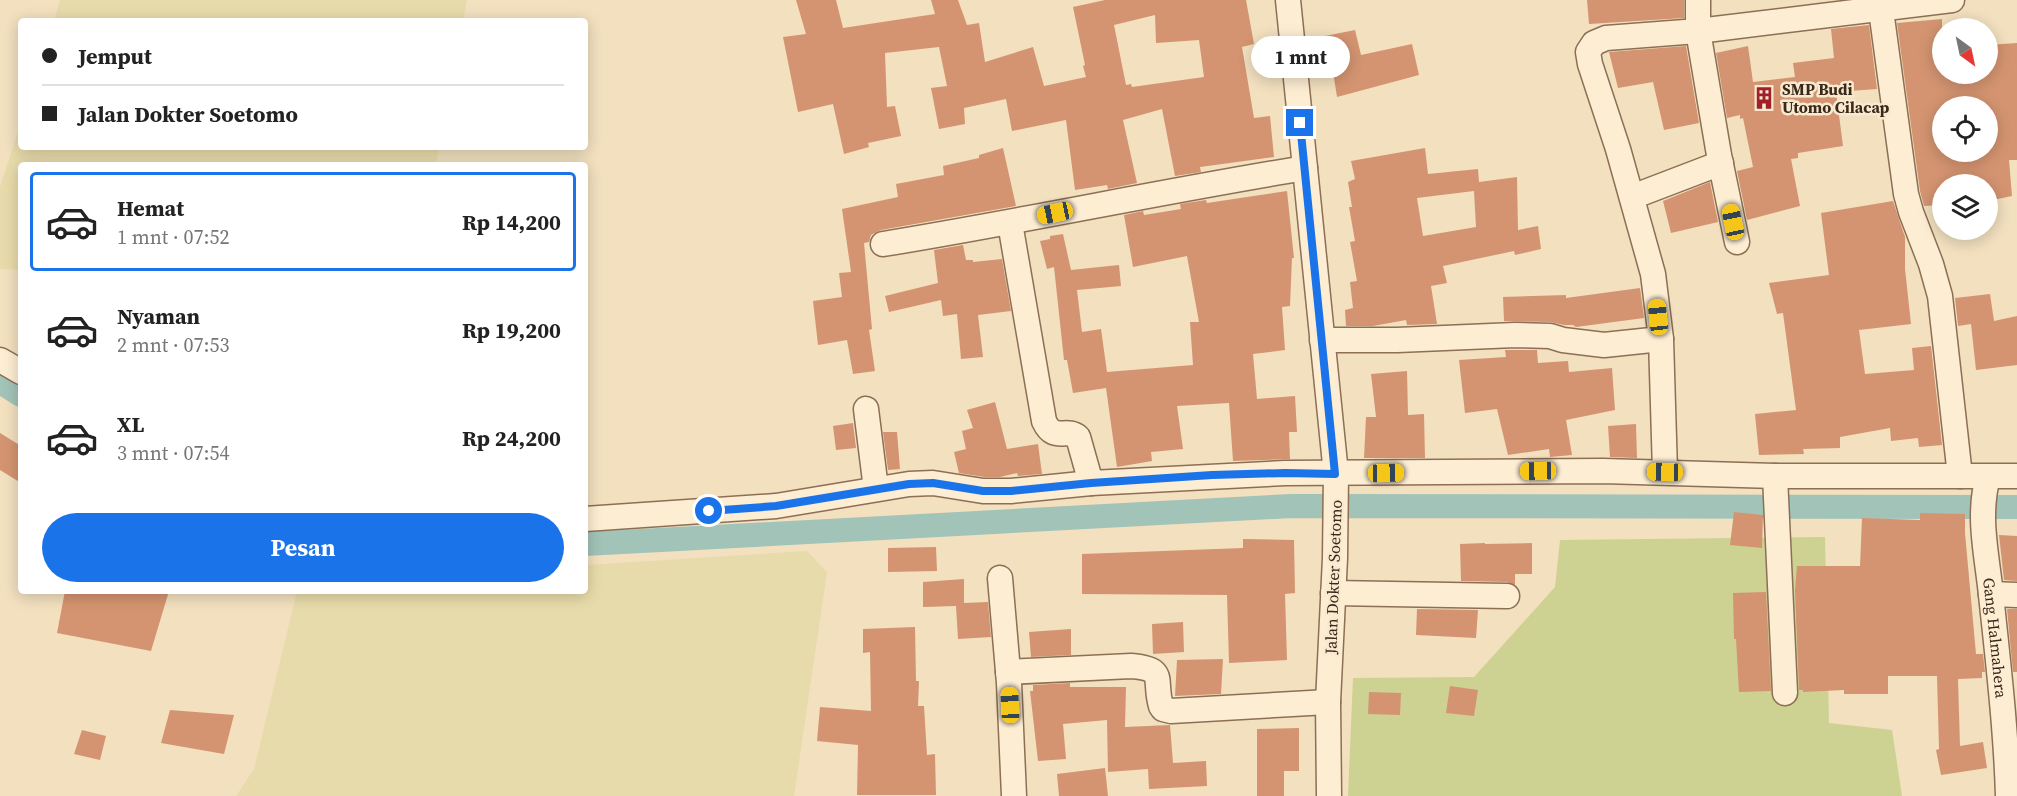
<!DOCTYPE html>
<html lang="id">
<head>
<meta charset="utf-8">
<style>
	body { margin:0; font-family:"Source Serif 4",serif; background:#f6f6f6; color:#222; height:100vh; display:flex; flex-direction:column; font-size:22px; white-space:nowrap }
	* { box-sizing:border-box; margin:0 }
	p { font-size:20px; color:#767676 }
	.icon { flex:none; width:33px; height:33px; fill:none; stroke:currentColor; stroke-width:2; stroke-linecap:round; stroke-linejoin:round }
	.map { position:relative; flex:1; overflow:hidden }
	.side { position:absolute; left:18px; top:162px; width:570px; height:432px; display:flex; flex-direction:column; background:#fff; border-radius:6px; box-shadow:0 3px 15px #0003 }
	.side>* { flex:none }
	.guide { position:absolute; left:18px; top:18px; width:570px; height:132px; border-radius:6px; box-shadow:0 3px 15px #0003; display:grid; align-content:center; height:132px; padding:0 24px; background:#fff }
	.needle { width:39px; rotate:147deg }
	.tools { position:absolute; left:1932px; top:18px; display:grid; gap:12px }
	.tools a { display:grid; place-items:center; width:66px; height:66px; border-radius:50%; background:#fff; box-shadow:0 3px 15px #0003; font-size:30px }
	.end { position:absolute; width:27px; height:27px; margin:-14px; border:8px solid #1a73e8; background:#fff; box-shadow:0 0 0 3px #fff }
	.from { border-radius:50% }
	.bubble { position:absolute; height:42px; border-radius:21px; background:#fff; box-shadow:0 3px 15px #0003; font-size:20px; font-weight:700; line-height:42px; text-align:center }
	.car { position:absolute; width:18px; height:36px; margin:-18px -9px; border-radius:8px; box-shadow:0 0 4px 2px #0007; background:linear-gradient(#f5c518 24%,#345 0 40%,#f5c518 0 76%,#345 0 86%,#f5c518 0) }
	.guide b { display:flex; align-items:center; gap:21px; height:57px; font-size:22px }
	.guide b+b { border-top:2px solid #e0e0e0 }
	.guide i { width:15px; height:15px; background:#222 }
	ul { padding:10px 0 0; list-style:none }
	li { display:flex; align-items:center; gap:18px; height:99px; margin:0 12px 9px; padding:0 12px; border:3px solid transparent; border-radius:6px }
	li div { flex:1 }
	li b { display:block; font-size:22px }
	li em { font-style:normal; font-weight:700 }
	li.selected { border-color:#1a73e8 }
	li>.icon { width:54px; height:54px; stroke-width:1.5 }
	.action { display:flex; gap:12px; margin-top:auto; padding:12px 24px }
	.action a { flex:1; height:69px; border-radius:36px; background:#1a73e8; color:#fff; font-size:24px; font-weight:700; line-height:69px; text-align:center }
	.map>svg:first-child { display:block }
	.farmland { fill:#e8dbab }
	.green { fill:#cdd192 }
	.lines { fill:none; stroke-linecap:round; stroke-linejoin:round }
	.canal { stroke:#a2c3b8; stroke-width:24 }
	.building { fill:#d49471; fill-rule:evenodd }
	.minor-casing { stroke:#8c6f55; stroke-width:27 }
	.minor { stroke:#fcedd3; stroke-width:24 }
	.route { stroke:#1a73e8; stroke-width:8 }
	.labels { text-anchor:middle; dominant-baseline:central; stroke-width:5; stroke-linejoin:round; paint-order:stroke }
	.poi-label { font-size:16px; font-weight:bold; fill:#3a291b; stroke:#f9eacf; text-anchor:start }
	.street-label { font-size:16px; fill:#3a291b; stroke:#f9eacf }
</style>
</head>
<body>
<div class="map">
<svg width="2017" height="796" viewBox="0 0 2017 796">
	<rect width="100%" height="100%" fill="#f2e0bf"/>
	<path class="farmland" d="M60,0h407l-4,21h-409z
		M21,122v25h418l-3,18h-415v105l-21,-1v-82z
		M807,551l20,21 -33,224h-558l18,-27 43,-178h288v-26z"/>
	<path class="green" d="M1825,537l4,186 63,7 10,66h-554l5,-118 121,-1 81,-90 5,-47z"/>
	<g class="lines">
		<path class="canal" d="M0,382l21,13
			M585,544l706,-38 726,1"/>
	</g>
	<path class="building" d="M796,0h40l7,28 92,-14 -4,-14h27l9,25 12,-2 6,39 48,-15 11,39 42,-9 -3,-11 2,-1 -12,-58 32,-7h141l8,44 -12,3 12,71 16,-2 4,41 -74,10 1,5 -26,4 -13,-67 -39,11 14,63 -29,6 -1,-4 -32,5 -9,-70 -54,11 -6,-32 -42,9 1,16 -26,5 -8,-41 16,-2 -8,-39 -54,6 2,54 8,-1 6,30 -33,7 1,4 -25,7 -11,-50 -35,8 -15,-75 23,-3zM1155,15l1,28 43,-3 5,37 -72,10 -1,-3 -5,1 -12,-60z
		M1587,0h97v18l-95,6z
		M1942,19v55h46v-29l29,-2v117h-8l3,36 -24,5v-17h-46v21l-18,1 -4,-15 -23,-168zM1942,106h46v46h-46z
		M1869,25l8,64 -41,3 7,54 -45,7v5l-7,1 9,47 -53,14 -10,-49 16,-4 -10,-49 -3,1v-4l-13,3 -11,-65 32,-7 5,36 42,-5 -2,-14 41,-5 -3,-29z
		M1355,30l6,25 51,-11 7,31 -82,22 -7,-44 -11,3 -4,-18z
		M1686,46l13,77 -35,7 -11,-48 -35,6 -9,-36z
		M1003,148l13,58 -135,24 -10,5 -2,7 -5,1 8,86 -3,1 6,41 -22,3 -6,-34 -29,5 -5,-44 29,-4 -3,-24 12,-1 -9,-63 56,-12 -2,-13 48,-9 -1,-9 36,-8v-3z
		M1425,148l3,26 50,-5 1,13 38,-5 1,53 20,-4 3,23 -26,6 -1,-4 -71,15 4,17 -16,3 6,38 -30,1 -1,-5 -33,6h-27l-1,-16 8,-2 -3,-26 7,-1 -7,-39 5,-1 -6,-34h3l-4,-25 7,-3 -4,-18zM1474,191l2,36 -53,9 -6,-38z
		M1710,182l8,40 -47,11 -8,-32z
		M1287,191l7,67h-2l-2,48 -8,1 3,43 -32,4 4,45 38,-3 2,36h-8l1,27 -57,2 -4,-58 -52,3 6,43 -32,3 1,9 -35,6 -11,-79 -33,5 -6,-33h-3l-10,-93 -7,2 -7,-28 10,-2v-3l13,-2 8,36 48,-5 2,21 -44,4 5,42 19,-3 6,43 86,-7 -3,-43h9l-12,-66 -54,11 -9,-52 19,-4 1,4 37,-6 -1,-5 26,-4 1,3z
		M1893,201l12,36v32l6,55 -52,6 6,44 49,-4 -2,-22 19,-2 11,99 -23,2 -1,-9 -27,3 -1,-13 -50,9v11l-37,1 1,5 -45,1 -4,-41 41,-4 -13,-97 -6,1 -8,-31 60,-8 -8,-62z
		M963,245l3,15h7v2l29,-3 9,52 -33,4 5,42 -22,2 -4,-45 -14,2 -2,-16 -52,12 -4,-16 53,-13 -4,-33z
		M1640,288l4,30 -68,9 -3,-2h-9l-14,-3 -46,-1 -1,-24 63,-2v3z
		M1990,294l4,27 23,-5v49l-41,5 -5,-46 -13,2 -3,-28z
		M1505,350h32l1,13 30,-2 1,11 43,-4 3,42 -49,10 6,35 -22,2 -1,-8 -41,6 -11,-46 -32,4 -6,-53 47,-3z
		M1407,371l1,44 16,-1 1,44h-61l2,-41h10l-5,-43z
		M995,402l12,47 31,-5 4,30 -24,2 -1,-3 -17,4h-16l-25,-4 -5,-21 12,-3 -4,-18 11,-3 -6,-18z
		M853,423l3,25 -20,2 -3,-24z
		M1636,424l1,34 -27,-1 -2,-31z
		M883,432h14l3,37 -12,1z
		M0,433l21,13v37l-21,-13z
		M1734,512l29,3 -1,33 -32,-3z
		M1920,513l45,1v19l11,121h7l2,18h-3v6l-24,1 2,67 23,-4 4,26 -46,7 -5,-25 3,-1 -2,-73h-49v18h-44v-4l-41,2v-2h-4l-4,-99 2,-25h63l2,-48 58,2z
		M1999,535l18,1v45l-13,-1z
		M1243,539l51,1 1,53 -10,1 2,66 -58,3 -2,-68 -145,-1v-40l161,-6z
		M1485,543v1l47,-1v31h-17v11l-8,-3 -46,-1 -1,-37z
		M936,547l1,24 -49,1v-24z
		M964,579v24l24,-1 3,35 -33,2 -2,-33 -33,1v-25z
		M65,591h104l-18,60 -94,-18z
		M1766,592l5,99 -32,1 -3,-53h-2l-1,-46z
		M1417,609l61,1 -2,28 -60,-3z
		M2007,609h10v63h-4z
		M1183,622l1,30 -31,2 -1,-30z
		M915,627l1,54h3l-1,25h6l3,49 8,-1 1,41h-79l1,-50 -41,-4 3,-34 51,4 -1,-59 -7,1v-24z
		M1071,629v26l-40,2 -2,-25z
		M1223,659l-2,35 -46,2 2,-36z
		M1070,683v4h56l-1,40 45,-2 3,38 33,-2 1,25 -58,3 -1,-20 -40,3 -1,-52 -44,4 3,35 -28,2 -8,-70h3v-6z
		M1450,686l28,4 -4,26 -28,-3z
		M1369,692l32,1 -1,22 -32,-1z
		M170,710l64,5 -10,39 -63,-11z
		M1299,728v43h-15v25h-27v-67z
		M82,730l24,6 -6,24 -26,-6z
		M1105,768l3,28h-49l-2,-22z"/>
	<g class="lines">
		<g class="minor-casing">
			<g id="minor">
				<path d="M1288,0l48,474 -1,84 -7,144 1,94"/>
				<path d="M1698,0v31l21,124 18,87"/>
				<path d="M1881,10l25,184 5,18 20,52 9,32 20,180"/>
				<path d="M1632,197l89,-34"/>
				<path d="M1010,223l34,198c10,22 22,6 34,16l13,46"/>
				<path d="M883,244c141,-23 281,-53 422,-76"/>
				<path d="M1322,340h75l118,-5 35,1 13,4 41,5 57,-6"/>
				<path d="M0,360l21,12"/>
				<path d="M866,409l10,80"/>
				<path d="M1665,472l-4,-133 -8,-65 -35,-125 -28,-85 -2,-12 6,-9 12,-5 92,-7 254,-31"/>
				<path d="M1775,476l10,217"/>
				<path id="s1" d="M1988,477c-11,39 -1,78 3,118 7,66 15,134 17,201"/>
				<path d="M585,519l191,-13 133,-22 24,-1 50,8h28l80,-8 194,-10 318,-2 172,5h242"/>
				<path d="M1000,578l9,105 5,113"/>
				<path d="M1333,593l174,3"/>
				<path d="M1991,594l26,1"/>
				<path d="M1008,672l123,-6c37,3 22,13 30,40l2,3 8,2 157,-9"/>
			</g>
		</g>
		<use href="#minor" class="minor"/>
	</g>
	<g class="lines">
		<path class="route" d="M709,511l67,-5 133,-22 24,-1 50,8h28l80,-8 121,-8 73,-2 50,1 -35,-351"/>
	</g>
	<defs>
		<g id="building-bare" transform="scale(1.8)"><path d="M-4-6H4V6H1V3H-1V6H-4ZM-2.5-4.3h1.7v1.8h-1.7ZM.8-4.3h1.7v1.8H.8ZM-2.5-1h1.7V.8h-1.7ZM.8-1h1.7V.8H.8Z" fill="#a11f28" stroke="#f9eacf" stroke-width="2.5" paint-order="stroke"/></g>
	</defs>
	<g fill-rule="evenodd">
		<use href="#building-bare" x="1764" y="98"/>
	</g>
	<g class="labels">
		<g class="poi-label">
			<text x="1782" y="89">SMP Budi<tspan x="1782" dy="18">Utomo Cilacap</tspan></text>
		</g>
		<g class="street-label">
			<text transform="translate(1333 577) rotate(-88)">Jalan Dokter Soetomo</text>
			<text stroke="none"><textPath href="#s1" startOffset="162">Gang Halmahera</textPath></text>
		</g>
	</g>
</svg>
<div class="tools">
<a><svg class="needle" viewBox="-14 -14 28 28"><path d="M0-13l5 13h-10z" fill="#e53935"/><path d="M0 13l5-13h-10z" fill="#767676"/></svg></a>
<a><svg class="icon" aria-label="locate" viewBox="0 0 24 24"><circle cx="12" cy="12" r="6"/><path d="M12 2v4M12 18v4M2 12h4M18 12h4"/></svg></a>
<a><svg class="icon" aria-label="layers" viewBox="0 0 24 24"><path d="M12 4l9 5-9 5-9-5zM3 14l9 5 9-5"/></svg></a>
</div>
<i class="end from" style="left:709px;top:511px"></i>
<i class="end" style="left:1300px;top:123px"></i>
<div class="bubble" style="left:1251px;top:36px;width:99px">1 mnt</div>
<i class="car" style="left:1055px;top:213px;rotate:258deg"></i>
<i class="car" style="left:1733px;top:222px;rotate:348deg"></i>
<i class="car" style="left:1658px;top:317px;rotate:354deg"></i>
<i class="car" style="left:1538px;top:471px;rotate:269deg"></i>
<i class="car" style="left:1665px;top:472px;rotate:271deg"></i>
<i class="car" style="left:1386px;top:473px;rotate:89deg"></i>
<i class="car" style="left:1010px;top:705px;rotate:357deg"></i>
<div class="guide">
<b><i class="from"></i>Jemput</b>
<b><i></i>Jalan Dokter Soetomo</b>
</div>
<section class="side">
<ul>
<li class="selected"><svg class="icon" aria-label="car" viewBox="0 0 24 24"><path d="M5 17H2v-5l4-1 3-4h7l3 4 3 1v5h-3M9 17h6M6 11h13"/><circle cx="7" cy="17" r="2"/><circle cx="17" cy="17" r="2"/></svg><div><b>Hemat</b><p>1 mnt · 07:52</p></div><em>Rp 14,200</em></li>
<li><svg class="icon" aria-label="car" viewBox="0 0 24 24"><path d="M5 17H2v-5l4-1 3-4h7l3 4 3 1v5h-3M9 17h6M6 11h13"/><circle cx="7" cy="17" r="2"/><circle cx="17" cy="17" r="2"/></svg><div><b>Nyaman</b><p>2 mnt · 07:53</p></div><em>Rp 19,200</em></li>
<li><svg class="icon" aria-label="car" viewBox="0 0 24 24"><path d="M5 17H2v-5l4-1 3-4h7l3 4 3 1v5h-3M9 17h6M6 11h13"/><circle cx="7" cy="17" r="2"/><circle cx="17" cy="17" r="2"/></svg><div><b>XL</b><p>3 mnt · 07:54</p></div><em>Rp 24,200</em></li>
</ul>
<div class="action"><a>Pesan</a></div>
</section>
</div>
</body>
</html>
